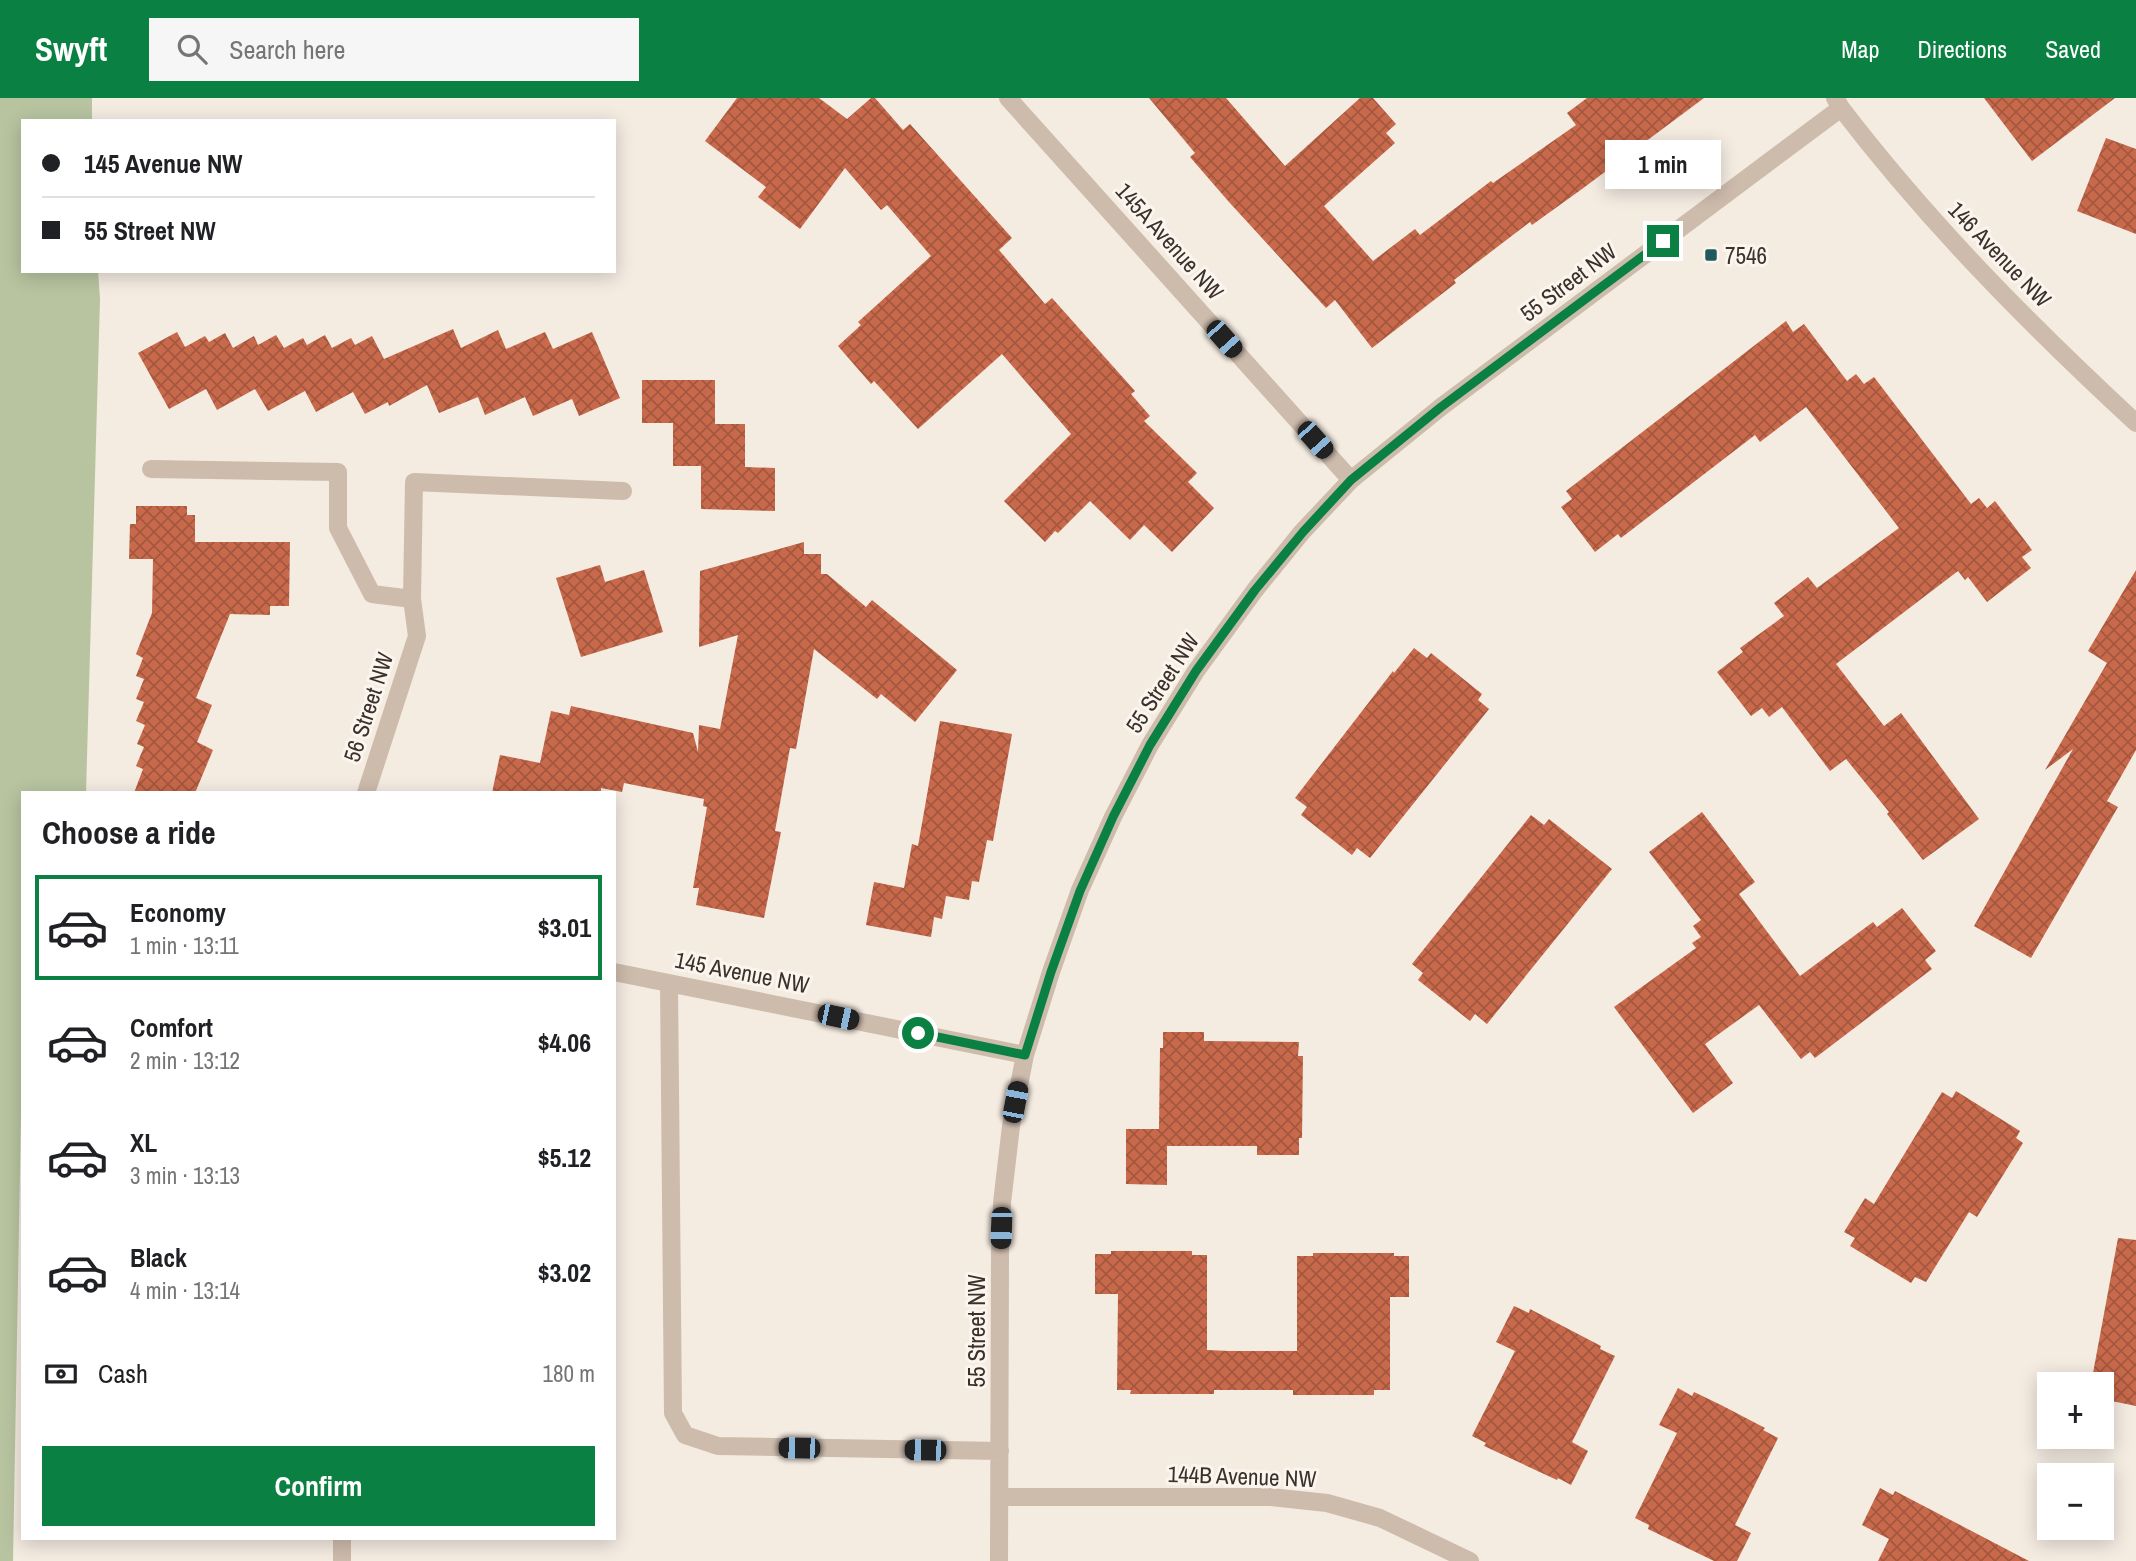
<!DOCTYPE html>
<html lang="en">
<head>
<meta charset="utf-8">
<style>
	body { margin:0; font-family:"Archivo Narrow",sans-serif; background:#f6f6f6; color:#202124; height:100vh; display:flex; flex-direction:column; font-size:26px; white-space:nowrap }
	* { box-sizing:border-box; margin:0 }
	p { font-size:23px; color:#757577 }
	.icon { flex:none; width:38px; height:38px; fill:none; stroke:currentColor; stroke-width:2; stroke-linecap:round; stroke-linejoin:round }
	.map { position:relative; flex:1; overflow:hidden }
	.drawer { position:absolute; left:21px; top:693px; width:595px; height:749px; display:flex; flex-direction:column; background:#fff; border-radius:0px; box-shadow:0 4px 18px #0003 }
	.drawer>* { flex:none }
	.banner { position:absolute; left:21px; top:21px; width:595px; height:154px; border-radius:0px; box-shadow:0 4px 18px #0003; display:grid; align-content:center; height:154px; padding:0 21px; background:#fff }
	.buttons { position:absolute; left:2037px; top:1274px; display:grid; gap:14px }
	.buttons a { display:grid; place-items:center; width:77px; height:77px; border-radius:0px; background:#fff; box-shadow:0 4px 18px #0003; font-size:35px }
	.end { position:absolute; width:32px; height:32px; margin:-16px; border:9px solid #0b8043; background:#fff; box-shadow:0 0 0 4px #fff }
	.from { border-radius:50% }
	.bubble { position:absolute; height:49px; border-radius:0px; background:#fff; box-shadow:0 4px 18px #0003; font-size:23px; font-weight:700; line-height:49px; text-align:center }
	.car { position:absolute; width:21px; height:42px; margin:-21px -10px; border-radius:9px; box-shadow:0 0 5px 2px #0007; background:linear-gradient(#222 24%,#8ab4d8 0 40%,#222 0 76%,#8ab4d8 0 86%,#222 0) }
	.banner b { display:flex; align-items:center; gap:24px; height:66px; font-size:26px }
	.banner b+b { border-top:2px solid #e0e0e0 }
	.banner i { width:18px; height:18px; background:#202124 }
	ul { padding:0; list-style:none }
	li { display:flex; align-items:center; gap:21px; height:105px; margin:0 14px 10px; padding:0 7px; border:4px solid transparent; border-radius:0px }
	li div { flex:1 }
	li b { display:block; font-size:26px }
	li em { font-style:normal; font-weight:700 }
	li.on { border-color:#0b8043 }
	li>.icon { width:63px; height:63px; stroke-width:1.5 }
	h2 { padding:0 21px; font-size:32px; line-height:84px }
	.pay { display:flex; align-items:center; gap:18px; height:77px; padding:0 21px; font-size:26px }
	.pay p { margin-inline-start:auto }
	.cta { display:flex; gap:14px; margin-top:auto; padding:14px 21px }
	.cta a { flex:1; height:80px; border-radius:0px; background:#0b8043; color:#fff; font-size:28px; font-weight:700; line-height:80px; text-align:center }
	header { display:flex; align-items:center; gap:42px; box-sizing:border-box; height:98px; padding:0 35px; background:#0b8043; color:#fff }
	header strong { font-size:33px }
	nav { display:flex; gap:38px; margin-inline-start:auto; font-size:24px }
	.search { width:490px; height:63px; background:#f6f6f6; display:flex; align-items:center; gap:18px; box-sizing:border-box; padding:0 24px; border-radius:0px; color:#757577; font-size:26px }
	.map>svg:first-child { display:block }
	.green { fill:#b8c4a0 }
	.building { fill:url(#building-cross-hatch) }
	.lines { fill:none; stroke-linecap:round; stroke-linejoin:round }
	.minor { stroke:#cdbbac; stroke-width:18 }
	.route { stroke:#0b8043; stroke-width:9 }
	.poi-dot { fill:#1f5a5e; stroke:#fbf5ee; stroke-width:2.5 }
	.labels { text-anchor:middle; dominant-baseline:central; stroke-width:6; stroke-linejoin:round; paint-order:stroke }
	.street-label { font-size:23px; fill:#3b302b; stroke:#fbf5ee }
	.poi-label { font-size:23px; fill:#3b302b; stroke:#fbf5ee; text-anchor:start }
</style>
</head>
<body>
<header>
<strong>Swyft</strong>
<div class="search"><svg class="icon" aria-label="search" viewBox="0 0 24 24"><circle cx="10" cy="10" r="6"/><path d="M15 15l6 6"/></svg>Search here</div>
<nav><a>Map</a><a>Directions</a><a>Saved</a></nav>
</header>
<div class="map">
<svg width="2136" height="1463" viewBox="0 0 2136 1463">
	<defs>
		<pattern id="building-cross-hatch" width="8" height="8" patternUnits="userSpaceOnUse" patternTransform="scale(1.75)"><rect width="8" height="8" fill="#c8694b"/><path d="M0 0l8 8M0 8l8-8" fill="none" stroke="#a4573f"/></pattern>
	</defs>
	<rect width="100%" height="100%" fill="#f4ebe1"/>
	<path class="green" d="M0,0h92v23h-69v150h75l2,28 -14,494h-63v208l-10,560h-13z"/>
	<path class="building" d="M737,0h82l28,21 24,-21h4l28,32 7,-6 102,114 -13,12 46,54 7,-6 83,93 -4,3 19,22 -6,5 53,52 -9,9 26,26 -42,44 -28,-27 -14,15 -40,-39 -32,32 -3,-2 -10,11 -41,-41 67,-67 -69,-80 -84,75 -44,-48 -3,3 -33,-38 23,-21 -3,-3 73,-66 -44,-51 -6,5 -36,-42 -45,61 -42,-32 8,-10 -61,-46z
		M1149,0h77l59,68 75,-68h13l23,26 -10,9 9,10 -71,63 49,55 42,-32 5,6 71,-54 2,2 83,-58 -9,-12 20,-15h117l-122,91 -50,36 -2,-3 -76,58 2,3 -84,65 -37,-48 -9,8 -97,-106 -39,-45 5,-4z
		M1984,0h131l-83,63z
		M2106,40l30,11v85l-59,-23z
		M1786,223l7,11 11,-8 43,57 9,-7 8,10 10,-7 97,127 8,-6 8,10 8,-7 37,49 -10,7 9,11 -44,34 -19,-25 -3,3 -7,-9 -122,93 48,62 17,-13 78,106 -56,41 -36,-46 2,-2 -43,-53 -16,12 -48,-64 -13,10 -7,-9 -11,8 -34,-44 26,-20 -3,-4 44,-32 -10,-13 34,-26 9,11 82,-60 -93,-121 -46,35 -5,-7 -134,103 -3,-4 -23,18 -34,-45 11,-8 -6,-8z
		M453,231l8,19 37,-18 8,19 39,-17 8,17 39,-17 28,66 -41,18 -7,-17 -39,17 -8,-19 -40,18 -7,-18 -39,16 -12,-28 -38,21 -1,-4 -23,12 -12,-22 -37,20 -11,-21 -37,20 -13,-22 -38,21 -11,-21 -37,20 -31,-56 39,-21 8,15 20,-11 4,6 16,-9 8,15 21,-12 4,9 18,-10 8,13 19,-10 4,7 18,-10 7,13 19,-10 4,7 17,-9 12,23z
		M642,282h73v44h30v43l30,1v43l-74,-2v-43h-28v-43h-31z
		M136,408h51v9h8v27h95l-1,64h-19v9l-40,-1 -34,84 16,7 -15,37 16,8 -18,43h-61l9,-24 -7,-3 8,-19 -7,-3 8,-19 -9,-4 8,-19 -8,-3 8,-20 -8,-3 7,-18 -7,-4 16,-41 1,-54h-24l1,-35h6z
		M804,444v12h17v20h6l39,33 6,-7 85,70 -42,52 -34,-28 -4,5 -63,-50 -18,100 -6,-1 -15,83 6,1 -17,86 -68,-13 3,-17h-6l14,-81 -4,-1 1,-7 -80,-16 -2,9 -21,-4v5h-109l8,-38 40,8 11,-52 18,4 2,-9 122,27 5,19 1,-27 21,4 18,-94 -39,12 1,-76z
		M600,467l5,17 39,-12 19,62 -82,25 -25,-79z
		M2136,472v180l-29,51 11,6 -87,151 -57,-32 99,-177 -28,21 62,-107 -19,-12z
		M1414,550l13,10 4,-5 51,41 -4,6 11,9 -119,149 -13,-10 -5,7 -51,-40 6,-8 -12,-9 98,-127 1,2z
		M940,623l72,13 -19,107 -6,-1 -8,42 -7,-1 -3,19 -23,-4 -4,23 -8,-2 -3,20 -65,-12 8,-43 30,6 8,-44 6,2z
		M1702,714l53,70 -16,12 61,82 73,-54 4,5 25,-19 34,43 -11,9 7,9 -117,89 -5,-6 -9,7 -42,-54 -54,39 28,39 -40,30 -79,-106 82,-59 -4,-5 9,-6 -8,-11 8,-6 -52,-68z
		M1531,717l13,10 5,-6 63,50 -125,155 -12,-10 -5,7 -52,-41 5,-7 -11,-9z
		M1163,934h41v9l95,1 -1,14h5l-1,82h-3v17h-42v-9h-90v39l-41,-1v-55h33l1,-81h3z
		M1956,993l64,40 -4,7 7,5 -46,74 -8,-5 -43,70 -11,-5 -4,6 -61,-37 5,-8 -11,-6 21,-34 9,6 68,-112 10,6z
		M2118,1140l18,2v166l-34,-7v-15h-11z
		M1111,1153h81v4h15v95l22,1h68v-95h16v-3h81v3h15v41h-19v93h-16v5h-81v-5h-79v4h-84l1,-4h-14l1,-96h-23v-40h16z
		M1514,1208l15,7 1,-4 71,37 -1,3 15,7 -43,86 16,9 -17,34 -13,-7 -1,2 -73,-34 2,-3 -14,-7 43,-85 -19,-9z
		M1678,1290l14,8 2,-4 27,13 44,23 -2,2 15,8 -43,87 16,8 -14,28h-23l-66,-32 1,-4 -14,-7 42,-85 -18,-8z
		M1880,1390l13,7 2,-4 134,70h-151l11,-22 -27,-14z"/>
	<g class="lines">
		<path class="minor" d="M1008,0l343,382
			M1841,10c88,115 189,217 295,315
			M151,371l187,3v56l34,66 40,5
			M366,695l51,-157 -5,-37 2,-117 209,9
			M614,874l411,83
			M669,885l4,430 12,22 33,11 282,5
			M1000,1399h270l57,6 53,15 90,43
			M342,1463v-23
			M999,1463l1,-308 2,-50 9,-77 14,-71 26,-83 29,-82 33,-73 37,-72 46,-74 59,-81 47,-58 49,-52 90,-73 400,-299 -6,-10"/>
	</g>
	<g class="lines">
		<path class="route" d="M918,935l107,22 26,-83 29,-81 33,-74 37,-72 46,-74 59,-81 48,-58 48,-52 90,-73 222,-166"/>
	</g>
	<rect class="poi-dot" x="1704" y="150" width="14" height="14" rx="3.5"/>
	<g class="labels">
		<g class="street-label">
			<text transform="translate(1170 143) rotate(48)">145A Avenue NW</text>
			<text transform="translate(2000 156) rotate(46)">146 Avenue NW</text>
			<text transform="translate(1568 184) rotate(-37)">55 Street NW</text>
			<text transform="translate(1162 585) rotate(-57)">55 Street NW</text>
			<text transform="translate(368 609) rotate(-72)">56 Street NW</text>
			<text transform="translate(742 874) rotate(11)">145 Avenue NW</text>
			<text transform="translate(976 1233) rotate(-90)">55 Street NW</text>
			<text transform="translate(1242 1378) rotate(2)">144B Avenue NW</text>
		</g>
		<g class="poi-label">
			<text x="1725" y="157">7546</text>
		</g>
	</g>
</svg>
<div class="buttons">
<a>+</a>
<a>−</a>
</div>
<i class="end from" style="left:918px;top:935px"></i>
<i class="end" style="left:1663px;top:143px"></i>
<div class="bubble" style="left:1605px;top:42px;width:116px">1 min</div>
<i class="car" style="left:1224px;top:241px;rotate:138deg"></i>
<i class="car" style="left:1315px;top:342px;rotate:138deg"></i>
<i class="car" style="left:838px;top:919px;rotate:102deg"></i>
<i class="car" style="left:1015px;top:1004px;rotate:11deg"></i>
<i class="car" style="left:1001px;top:1130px;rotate:182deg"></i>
<i class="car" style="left:799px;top:1350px;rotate:271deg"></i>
<i class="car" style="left:925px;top:1352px;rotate:271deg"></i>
<div class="banner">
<b><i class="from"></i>145 Avenue NW</b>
<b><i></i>55 Street NW</b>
</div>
<section class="drawer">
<h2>Choose a ride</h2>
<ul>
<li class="on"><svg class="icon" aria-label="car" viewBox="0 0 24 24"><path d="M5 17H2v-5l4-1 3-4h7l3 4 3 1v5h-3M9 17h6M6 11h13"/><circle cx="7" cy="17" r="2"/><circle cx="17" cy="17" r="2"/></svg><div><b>Economy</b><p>1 min · 13:11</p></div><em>$3.01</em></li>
<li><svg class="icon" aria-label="car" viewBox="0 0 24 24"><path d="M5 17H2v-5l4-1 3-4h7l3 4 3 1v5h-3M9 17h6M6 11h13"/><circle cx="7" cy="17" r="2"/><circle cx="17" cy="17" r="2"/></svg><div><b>Comfort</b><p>2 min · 13:12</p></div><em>$4.06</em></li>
<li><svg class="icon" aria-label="car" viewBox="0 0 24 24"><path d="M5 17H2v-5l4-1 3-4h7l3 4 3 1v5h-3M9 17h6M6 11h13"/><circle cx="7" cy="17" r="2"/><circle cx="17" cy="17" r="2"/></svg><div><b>XL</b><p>3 min · 13:13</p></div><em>$5.12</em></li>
<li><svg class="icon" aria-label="car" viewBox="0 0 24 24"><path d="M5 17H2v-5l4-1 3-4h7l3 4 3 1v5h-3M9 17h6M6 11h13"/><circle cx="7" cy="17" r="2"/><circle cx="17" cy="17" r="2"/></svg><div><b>Black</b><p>4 min · 13:14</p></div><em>$3.02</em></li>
</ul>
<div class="pay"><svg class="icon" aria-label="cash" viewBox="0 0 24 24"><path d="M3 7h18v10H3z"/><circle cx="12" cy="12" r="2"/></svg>Cash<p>180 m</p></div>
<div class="cta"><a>Confirm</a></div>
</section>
</div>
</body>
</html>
